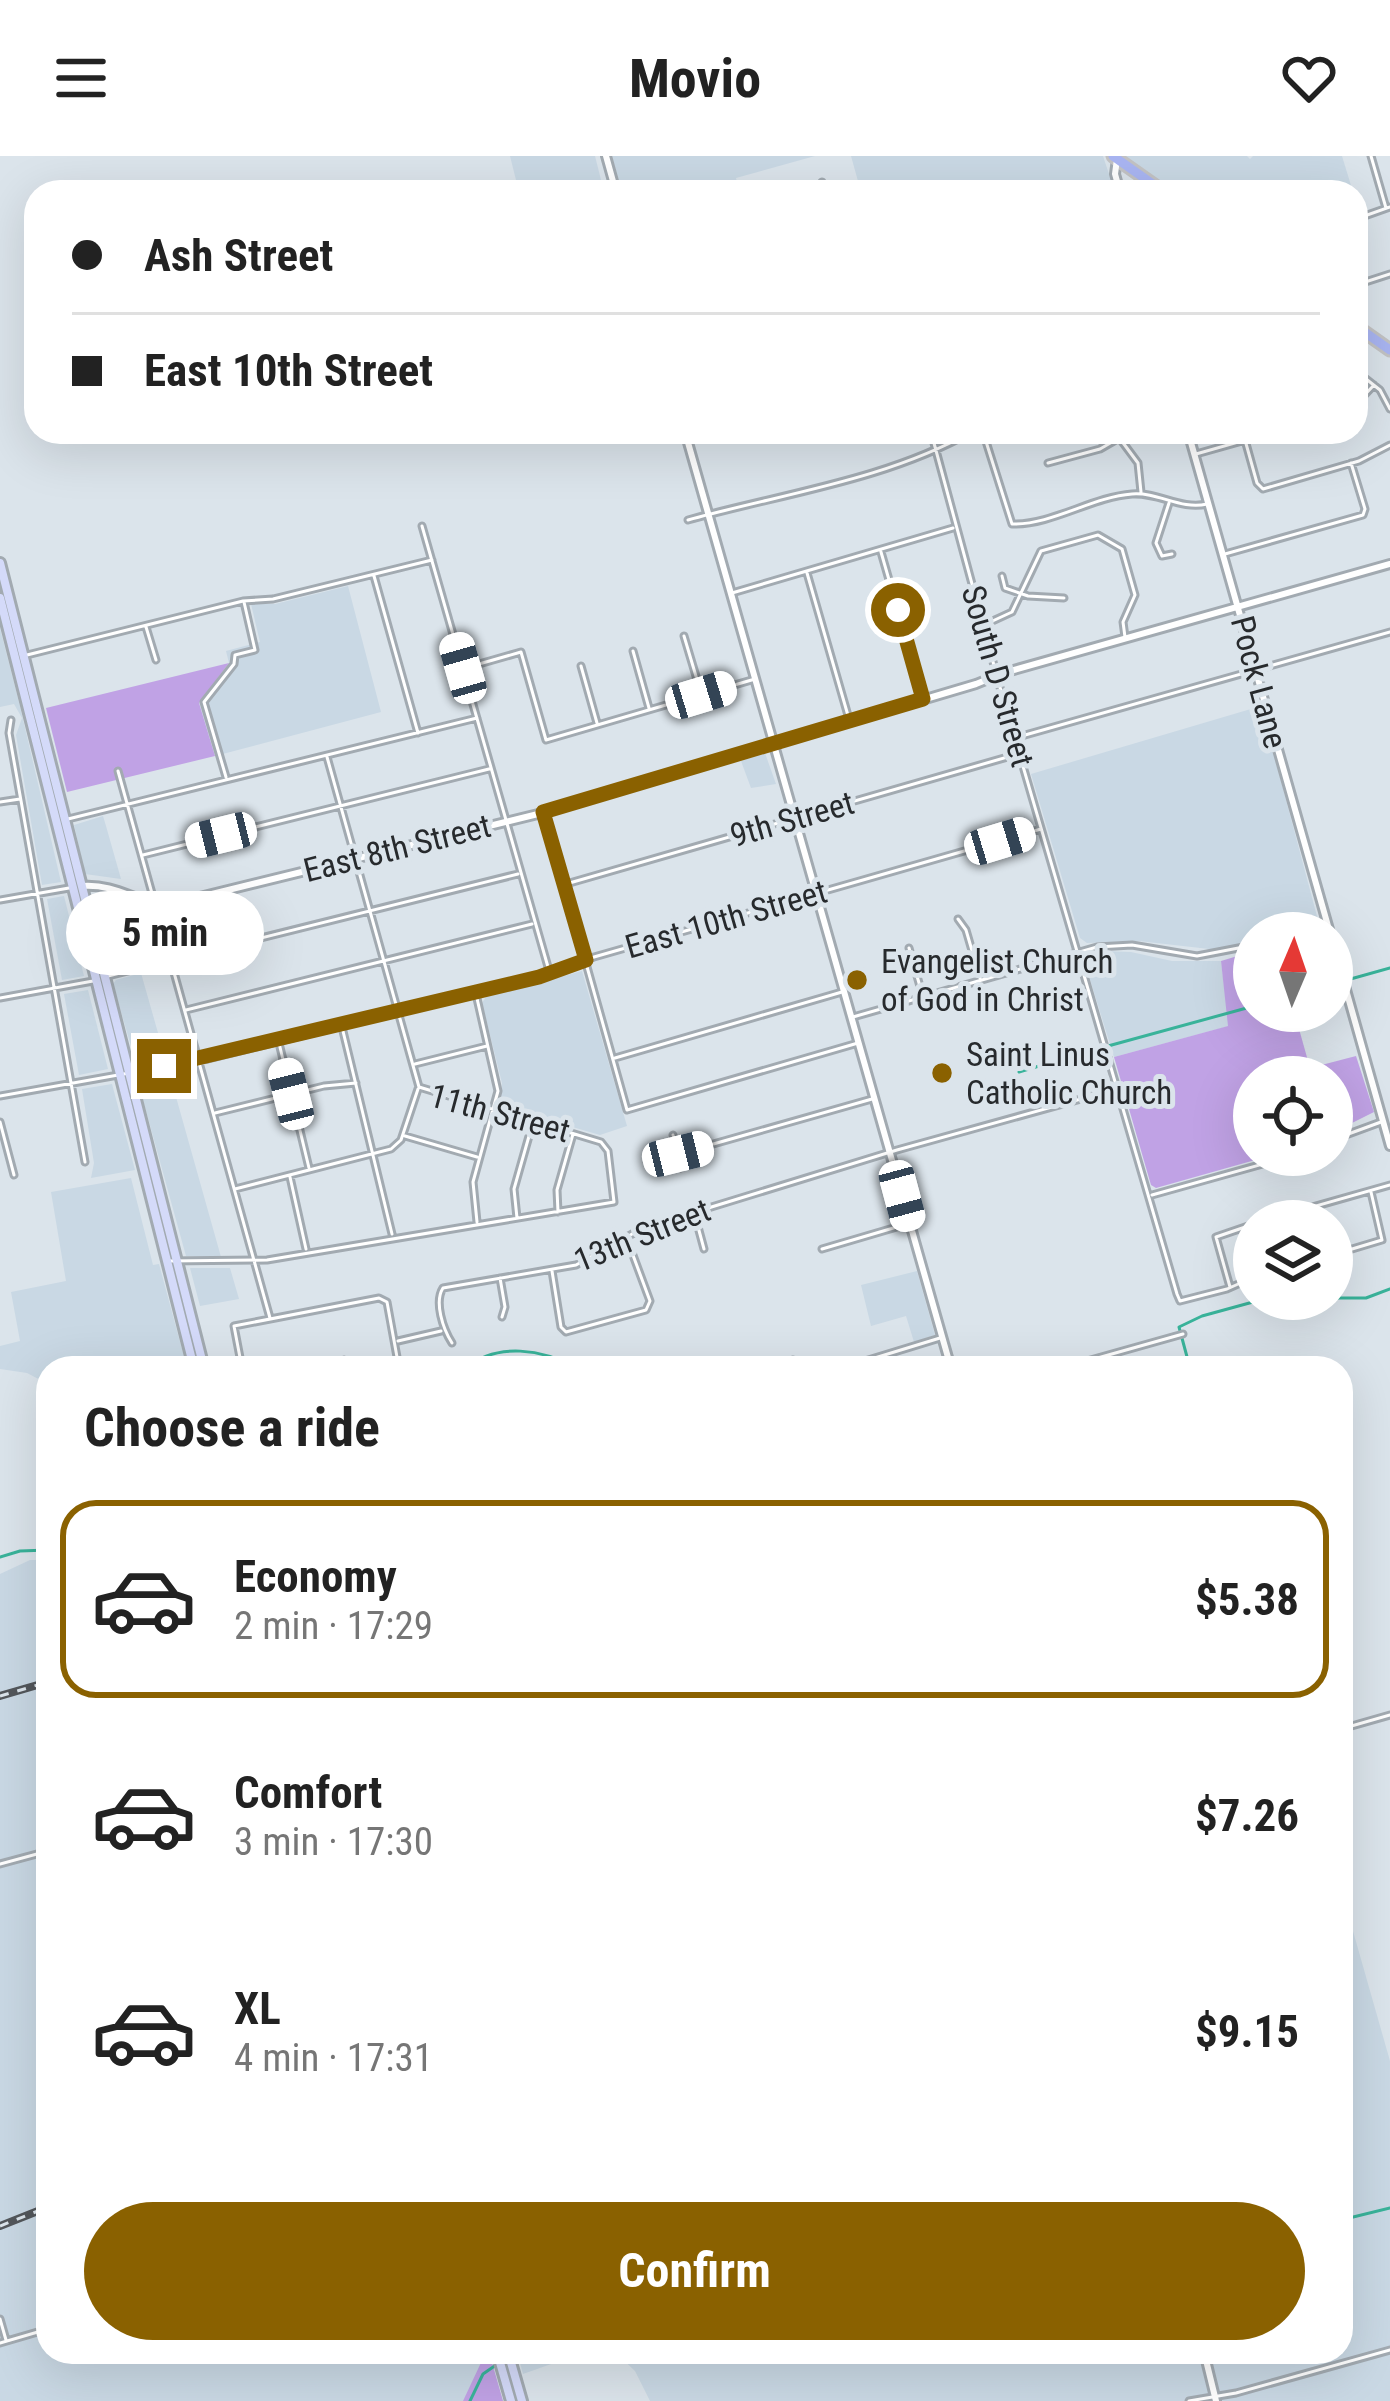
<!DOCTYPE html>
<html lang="en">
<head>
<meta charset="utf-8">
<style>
	body { margin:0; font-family:"Roboto Condensed",sans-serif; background:#f6f6f6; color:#222; height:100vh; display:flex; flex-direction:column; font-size:45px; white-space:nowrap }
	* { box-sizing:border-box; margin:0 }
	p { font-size:39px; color:#767676 }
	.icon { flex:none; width:66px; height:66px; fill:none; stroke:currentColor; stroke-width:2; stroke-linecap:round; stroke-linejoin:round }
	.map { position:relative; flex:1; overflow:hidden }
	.drawer { position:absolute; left:36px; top:1200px; width:1317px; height:1008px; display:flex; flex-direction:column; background:#fff; border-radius:36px; box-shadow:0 12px 48px #0002 }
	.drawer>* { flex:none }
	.hud { position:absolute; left:24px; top:24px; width:1344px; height:264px; border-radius:36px; box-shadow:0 12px 48px #0002; display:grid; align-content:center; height:264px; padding:0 48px; background:#fff }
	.needle { width:78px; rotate:2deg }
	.controls { position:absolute; left:1233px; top:756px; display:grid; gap:24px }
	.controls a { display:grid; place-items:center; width:120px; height:120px; border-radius:50%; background:#fff; box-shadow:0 12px 48px #0002; font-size:60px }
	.end { position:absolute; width:54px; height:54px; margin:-27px; border:15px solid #8a6100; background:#fff; box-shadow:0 0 0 6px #fff }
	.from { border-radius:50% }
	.bubble { position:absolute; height:84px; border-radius:42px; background:#fff; box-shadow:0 12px 48px #0002; font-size:39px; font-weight:700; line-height:84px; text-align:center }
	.car { position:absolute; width:36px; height:72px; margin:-36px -18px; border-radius:15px; box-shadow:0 0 9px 3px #0007; background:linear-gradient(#fff 24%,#345 0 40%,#fff 0 76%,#345 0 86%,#fff 0) }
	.hud b { display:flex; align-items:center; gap:42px; height:114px; font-size:45px }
	.hud b+b { border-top:3px solid #e0e0e0 }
	.hud i { width:30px; height:30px; background:#222 }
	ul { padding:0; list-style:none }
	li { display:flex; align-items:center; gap:36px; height:198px; margin:0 24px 18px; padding:0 24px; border:6px solid transparent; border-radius:36px }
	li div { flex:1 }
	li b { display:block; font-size:45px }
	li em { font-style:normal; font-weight:700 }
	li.current { border-color:#8a6100 }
	li>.icon { width:108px; height:108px; stroke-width:1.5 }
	h2 { padding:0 48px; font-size:54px; line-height:144px }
	.cta { display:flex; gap:24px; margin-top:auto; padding:24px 48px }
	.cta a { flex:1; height:138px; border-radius:72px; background:#8a6100; color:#fff; font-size:48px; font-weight:700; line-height:138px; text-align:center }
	header { display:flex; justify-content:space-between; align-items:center; height:156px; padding:0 48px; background:#fff; font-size:54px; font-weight:700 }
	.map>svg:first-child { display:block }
	.built { fill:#c9d8e4 }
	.green { fill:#c0a2e5 }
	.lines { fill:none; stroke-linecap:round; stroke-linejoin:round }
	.stream { stroke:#39b39a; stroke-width:3 }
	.minor-casing { stroke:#a2aab1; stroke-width:9 }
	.tertiary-casing { stroke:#a2aab1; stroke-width:12 }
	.secondary-casing { stroke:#a2aab1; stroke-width:14 }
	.primary-casing { stroke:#c3c3c4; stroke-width:15 }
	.minor { stroke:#fff; stroke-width:3 }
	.tertiary { stroke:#fff; stroke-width:6 }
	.secondary { stroke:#d4daf9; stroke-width:8 }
	.primary { stroke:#a9b5f2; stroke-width:9 }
	.rail-casing { stroke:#53575b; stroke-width:8 }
	.rail { stroke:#dbe4eb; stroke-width:3; stroke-dasharray:9; stroke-linecap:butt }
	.route { stroke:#8a6100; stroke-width:15 }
	.poi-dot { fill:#8a6100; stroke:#dbe4eb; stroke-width:4.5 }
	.labels { text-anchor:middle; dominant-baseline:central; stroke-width:10; stroke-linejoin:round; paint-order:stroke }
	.street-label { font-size:33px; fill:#272a2d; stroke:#dbe4eb }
	.poi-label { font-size:33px; fill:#272a2d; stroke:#dbe4eb; text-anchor:start }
</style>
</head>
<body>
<header><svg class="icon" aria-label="menu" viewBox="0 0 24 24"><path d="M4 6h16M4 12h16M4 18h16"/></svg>Movio<svg class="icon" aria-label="heart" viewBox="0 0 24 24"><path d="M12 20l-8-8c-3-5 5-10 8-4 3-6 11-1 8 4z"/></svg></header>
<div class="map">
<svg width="1390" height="2245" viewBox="0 0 1390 2245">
	<rect width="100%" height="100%" fill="#dbe4eb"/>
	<path class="built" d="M510,0h85l9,36h-85z
		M612,0h203l-79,22 3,14h-117z
		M851,0h252l12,36h-82l-3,-5 -20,5h-149z
		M1121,0h126l3,3 3,-3h89l11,36h-180z
		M348,430l33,126 -166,44 -16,-53 30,-40 -3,-12 34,-9 -9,-38h24z
		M0,472l19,74 42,180 -19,3 -26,-150 6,-17 -8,-14 -14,3z
		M1261,550l57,214 -45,13h-19v6l-36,11 -79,-9 -52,2 -7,-5 -49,-164z
		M765,597l11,31 -25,4 -10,-27z
		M103,660l3,10 15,53 -36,-5 -11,-49z
		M100,737l27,6 24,18 11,37 -4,4 -45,12 -4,-3 -18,-69z
		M64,740l20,80 -22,4 -15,-81z
		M1102,795l29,1 41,9h49l8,65 -115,31 -31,-100z
		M582,815l45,155 -27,9 -100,-29 2,-23 -20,-80 4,-6z
		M141,817l25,88 -29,6 -24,-83 3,-4z
		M88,834l20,79 -29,6 -15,-81z
		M169,916l52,185 -35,-1 -48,-174 3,-5z
		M112,928l23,86 -44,8 3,-15 -12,-74z
		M131,1022l22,87 6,-1 27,100 -25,4h-113v16l-21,-11 -27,-4v-23l20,-5 -9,-49 55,-11 -15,-89z
		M190,1112h40l9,31 -39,7z
		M917,1115l18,64 -21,7 -8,-26 -35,10 -10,-41z
		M30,1404h18v792h440l15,49h-503v-827z
		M1341,1733l49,172v340h-740l-15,-30 -20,-19h726z
		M517,2196h68l-62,22z"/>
	<path class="green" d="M229,507l-30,40 16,53 -148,36 -21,-84z
		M1254,795v60h40l16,57 46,-12 18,56 -42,21v-56h-78v78h19l-117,33 -5,-3 -37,-128 114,-31 -7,-65z
		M486,2196h3l14,49h-40z"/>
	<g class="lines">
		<path class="stream" d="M1347,824l43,-12
			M1332,828l8,-2
			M1108,890l146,-40
			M1019,916l84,-25
			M1332,1142h34l24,-9
			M466,1212c31,-26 77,-19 110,0
			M1190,1212l-11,-41 23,-11 62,-17
			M0,1401l20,-6 28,-1
			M1341,2064l49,-12
			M621,2196l24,8 22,-8
			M516,2204l18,-8
			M470,2245l13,-27 13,-9"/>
		<g class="minor-casing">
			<path id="minor" d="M1371,0l15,52
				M822,26l3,10
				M1356,63l34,-12
				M1356,129l34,-11
				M1356,215l24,19 10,19
				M1356,248l18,-19
				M931,276l68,252 178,610 3,7 47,-12 27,-12
				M983,276l29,92c40,1 80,-27 120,-30 27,-2 48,16 75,10
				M1115,276l23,31 3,29
				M1245,284l12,43 6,6 96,-28 31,-16
				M1196,298l78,-22
				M1048,307l52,-14 19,-11
				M1169,347l-13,40 6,13 10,-2
				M688,364c93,-26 198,-40 283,-88
				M422,370l128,448
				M881,396l42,146
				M1225,398l138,-39 2,-6 -14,-46
				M807,417l42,146
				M374,420l44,157
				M1002,420l3,12 23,8 36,2
				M732,437l221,-65
				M986,468l26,-12 29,-61 57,-16 24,14 13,46 -12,27 2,15
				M146,471l10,33
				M684,480l17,57
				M633,495l16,57
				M23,500l220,-55 30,-2 159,-39
				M581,510l16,57
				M465,512l56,-16 25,88 209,-61
				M11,564l-2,13 76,429
				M1018,581l372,-105
				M327,601l92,330
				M118,615l152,547
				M226,621l-22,-75 30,-38 1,-9 20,-5 -11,-48
				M0,646l20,-3
				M544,657l83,297 231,-67
				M68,663l409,-101
				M143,699l346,-86
				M566,728l452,-130
				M0,744l69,-12
				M958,763l8,11 14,48
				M1298,777l27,-8
				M909,792l14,49
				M108,820l410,-102
				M476,838l22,97 -25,91 4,40
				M0,842l93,-17
				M186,854l346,-86
				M853,861l244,-70 35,-2 65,11 57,-11
				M342,871l50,207
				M279,887l30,125
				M615,902l227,-66
				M415,908l72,-18
				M0,940l208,-37 332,-82 54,-20 447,-128
				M215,957l109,-27 32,-3
				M0,966l14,53
				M673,979l8,33
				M405,980l72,21
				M1332,984l49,-18
				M678,998l194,-55
				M290,1021l16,72
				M235,1033l156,-40 10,-9 17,-51
				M1152,1039l143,-40
				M558,1056l-1,-22 16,-56
				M694,1056l10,37
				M517,1062l-3,-29 19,-67
				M1263,1065l127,-36
				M822,1093l85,-25
				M1332,1099l50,-15 -11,-48
				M168,1105l99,-1 347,-58 -6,-51 -7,-9 -182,-55
				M552,1115l9,56 5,5 80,-22 4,-9 -23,-62
				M500,1122l5,29 -3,10
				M1230,1131l-14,-50 38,-13
				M398,1185l43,-10
				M452,1187c-9,-14 -18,-41 -9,-55l133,-23 67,-37 254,-78 220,-61
				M344,1204l2,8
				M793,1204l1,8
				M738,1206l1,6
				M293,1211v1
				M242,1212l-8,-42 145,-28 8,4 12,66
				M842,1212l98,-30
				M1062,1212l121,-34
				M1341,1573l49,-14
				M0,1708l48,-13
				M1341,1800l7,-2
				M0,2163l6,21
				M0,2187l48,-14
				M1189,2245l47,-8 154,-43"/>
		</g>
		<g class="tertiary-casing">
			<path id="tertiary" d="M606,0l10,36
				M1117,3l-2,15 5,18
				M685,276l266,936
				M1188,276l142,501
				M83,730c35,-2 53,17 84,19l371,-91 438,-130 27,-11 387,-109
				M1332,784l58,206
				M1204,2196l12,49"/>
		</g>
		<g class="secondary-casing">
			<path id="secondary" d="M0,407l204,805
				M0,442l194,770
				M497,2196l14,49
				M508,2196l14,49"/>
		</g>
		<g class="primary-casing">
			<path id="primary" d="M1113,0l51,36
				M1356,170l34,24"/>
		</g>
		<use href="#minor" class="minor"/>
		<use href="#tertiary" class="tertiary"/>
		<use href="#secondary" class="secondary"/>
		<use href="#primary" class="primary"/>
		<g class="rail-casing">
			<path id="rail" d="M0,1540l48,-14
				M0,2070l48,-19"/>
		</g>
		<use href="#rail" class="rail"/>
	</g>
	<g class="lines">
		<path class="route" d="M164,910l375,-89 47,-17 -43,-148 380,-113 -25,-89"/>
	</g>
	<g class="poi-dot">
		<circle cx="857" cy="824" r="12"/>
		<circle cx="942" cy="917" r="12"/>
	</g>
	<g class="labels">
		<g class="street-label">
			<text transform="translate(998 520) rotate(74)">South D Street</text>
			<text transform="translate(1259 526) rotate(75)">Pock Lane</text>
			<text transform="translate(792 663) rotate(-16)">9th Street</text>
			<text transform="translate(397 692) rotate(-14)">East 8th Street</text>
			<text transform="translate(726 763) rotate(-16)">East 10th Street</text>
			<text transform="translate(500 957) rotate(15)">11th Street</text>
			<text transform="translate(642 1079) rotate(-22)">13th Street</text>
		</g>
		<g class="poi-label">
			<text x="881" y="805">Evangelist Church<tspan x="881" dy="38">of God in Christ</tspan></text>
			<text x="966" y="898">Saint Linus<tspan x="966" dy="38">Catholic Church</tspan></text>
		</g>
	</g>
</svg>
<div class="controls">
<a><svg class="needle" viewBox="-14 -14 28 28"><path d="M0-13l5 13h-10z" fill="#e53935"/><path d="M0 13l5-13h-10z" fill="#767676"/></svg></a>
<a><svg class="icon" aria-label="locate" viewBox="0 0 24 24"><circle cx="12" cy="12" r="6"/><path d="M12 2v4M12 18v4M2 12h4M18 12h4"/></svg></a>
<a><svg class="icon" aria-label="layers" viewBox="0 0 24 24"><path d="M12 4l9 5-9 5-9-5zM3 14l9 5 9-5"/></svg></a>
</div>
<i class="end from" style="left:898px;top:454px"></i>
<i class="end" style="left:164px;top:910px"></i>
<div class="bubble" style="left:66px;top:735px;width:198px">5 min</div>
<i class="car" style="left:463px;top:512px;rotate:344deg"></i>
<i class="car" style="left:701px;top:539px;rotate:73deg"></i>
<i class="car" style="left:221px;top:679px;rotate:256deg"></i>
<i class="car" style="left:1000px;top:685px;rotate:73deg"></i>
<i class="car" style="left:291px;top:938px;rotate:346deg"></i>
<i class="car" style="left:678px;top:998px;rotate:76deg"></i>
<i class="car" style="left:902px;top:1040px;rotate:165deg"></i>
<div class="hud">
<b><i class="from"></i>Ash Street</b>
<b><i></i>East 10th Street</b>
</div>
<section class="drawer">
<h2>Choose a ride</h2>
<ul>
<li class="current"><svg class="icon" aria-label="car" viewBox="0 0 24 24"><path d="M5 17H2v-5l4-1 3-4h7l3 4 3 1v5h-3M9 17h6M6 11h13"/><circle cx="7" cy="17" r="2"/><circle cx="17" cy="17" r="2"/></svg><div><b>Economy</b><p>2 min · 17:29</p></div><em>$5.38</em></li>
<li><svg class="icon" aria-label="car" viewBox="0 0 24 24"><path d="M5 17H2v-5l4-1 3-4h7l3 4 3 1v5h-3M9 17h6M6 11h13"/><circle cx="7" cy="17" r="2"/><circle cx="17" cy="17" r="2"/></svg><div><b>Comfort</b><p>3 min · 17:30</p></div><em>$7.26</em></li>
<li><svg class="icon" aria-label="car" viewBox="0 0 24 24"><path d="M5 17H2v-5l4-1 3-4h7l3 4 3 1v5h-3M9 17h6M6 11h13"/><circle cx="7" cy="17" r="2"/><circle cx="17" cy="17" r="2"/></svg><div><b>XL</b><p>4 min · 17:31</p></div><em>$9.15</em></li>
</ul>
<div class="cta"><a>Confirm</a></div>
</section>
</div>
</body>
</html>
